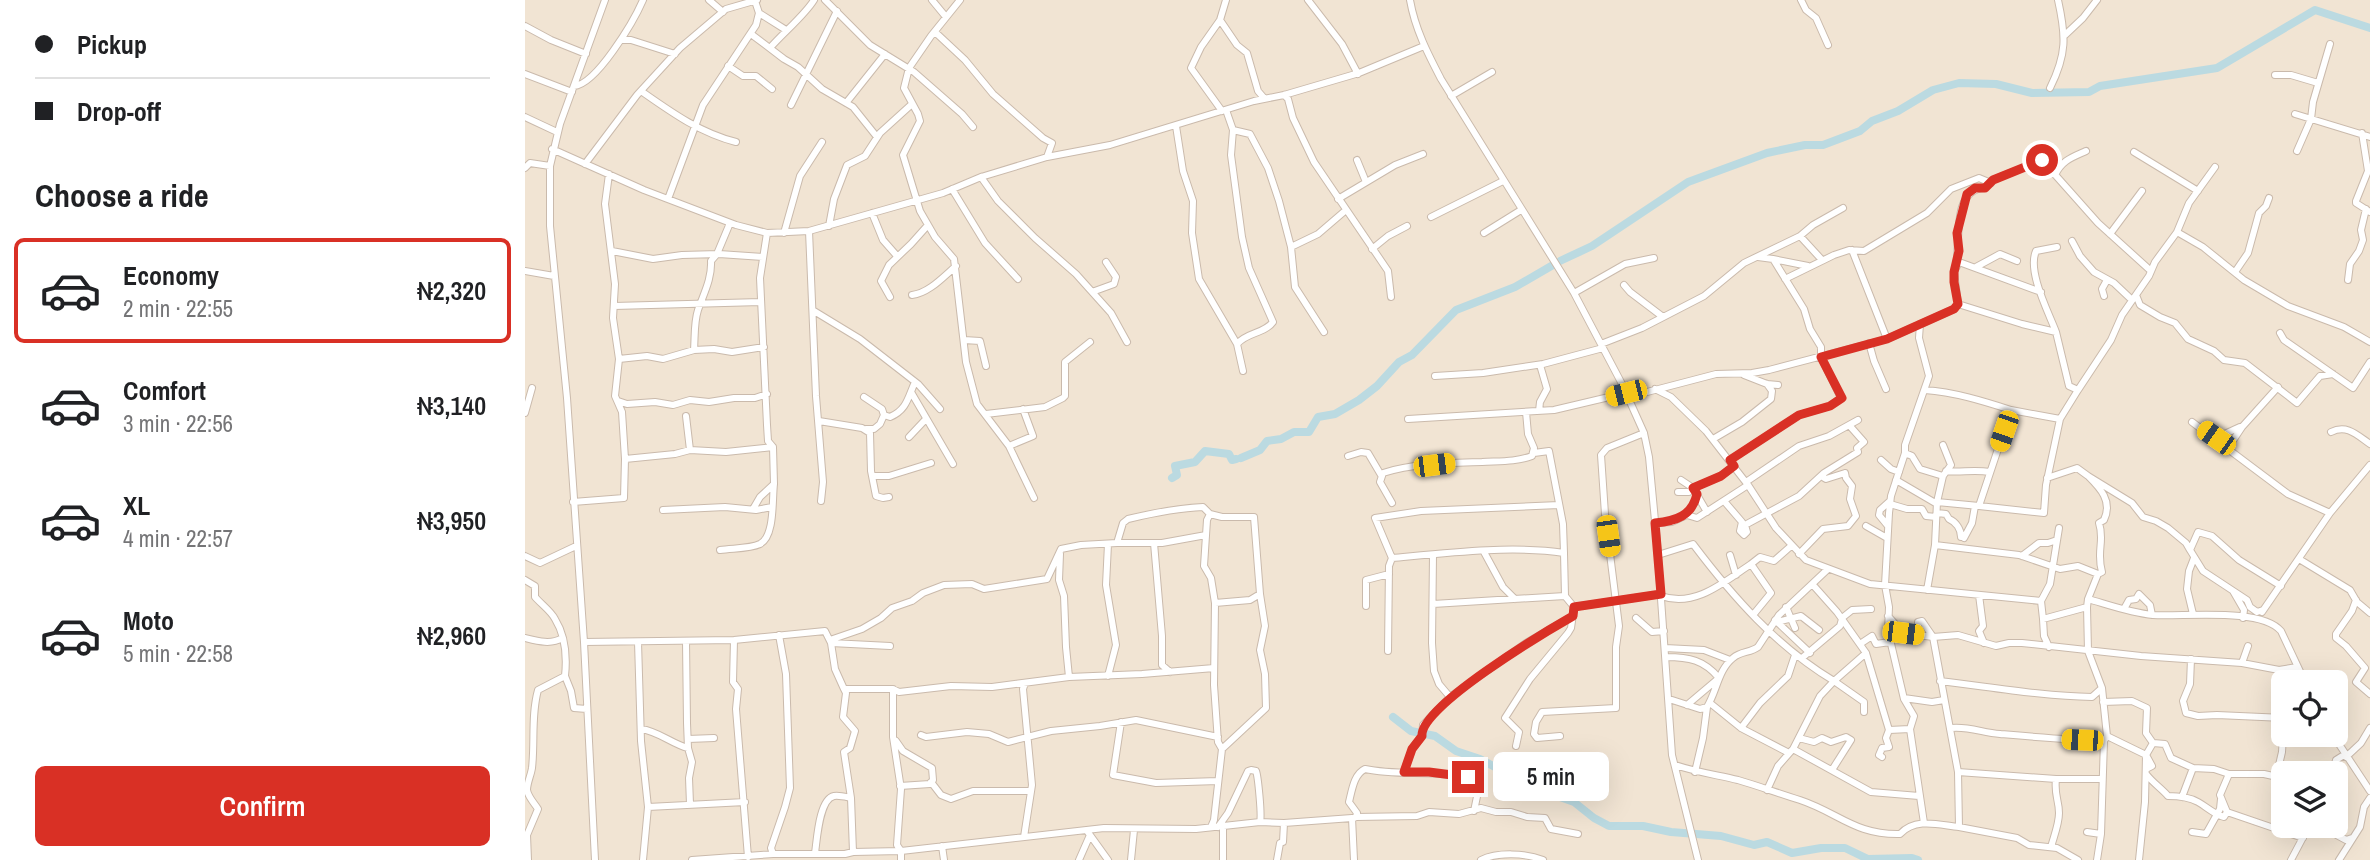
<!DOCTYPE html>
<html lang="en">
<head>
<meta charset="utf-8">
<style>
	body { margin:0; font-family:"Archivo Narrow",sans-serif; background:#f6f6f6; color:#202124; height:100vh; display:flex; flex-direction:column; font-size:26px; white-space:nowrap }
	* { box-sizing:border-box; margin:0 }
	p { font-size:23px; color:#757577 }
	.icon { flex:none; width:38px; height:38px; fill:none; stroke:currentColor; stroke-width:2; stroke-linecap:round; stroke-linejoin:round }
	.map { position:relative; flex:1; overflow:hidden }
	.sheet { display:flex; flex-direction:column; background:#fff; width:525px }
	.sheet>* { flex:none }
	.hud { display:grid; align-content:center; height:154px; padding:0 35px; background:#fff }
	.tools { position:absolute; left:1746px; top:670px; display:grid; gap:14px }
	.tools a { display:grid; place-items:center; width:77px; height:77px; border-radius:10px; background:#fff; box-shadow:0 7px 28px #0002; font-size:35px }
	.end { position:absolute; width:32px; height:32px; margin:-16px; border:9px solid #d93025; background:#fff; box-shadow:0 0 0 4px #fff }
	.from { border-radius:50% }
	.bubble { position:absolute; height:49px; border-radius:10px; background:#fff; box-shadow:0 7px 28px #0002; font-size:23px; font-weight:600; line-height:49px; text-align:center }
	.car { position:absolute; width:21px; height:42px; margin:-21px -10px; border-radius:9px; box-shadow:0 0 5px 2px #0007; background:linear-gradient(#f5c518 24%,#345 0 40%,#f5c518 0 76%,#345 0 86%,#f5c518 0) }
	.hud b { display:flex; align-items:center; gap:24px; height:66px; font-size:26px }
	.hud b+b { border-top:2px solid #e0e0e0 }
	.hud i { width:18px; height:18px; background:#202124 }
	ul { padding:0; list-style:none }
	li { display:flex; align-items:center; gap:21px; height:105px; margin:0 14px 10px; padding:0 21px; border:4px solid transparent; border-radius:10px }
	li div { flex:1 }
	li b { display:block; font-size:26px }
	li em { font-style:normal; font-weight:600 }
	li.selected { border-color:#d93025 }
	li>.icon { width:63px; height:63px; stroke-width:1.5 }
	h2 { padding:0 35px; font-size:32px; line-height:84px }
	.action { display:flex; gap:14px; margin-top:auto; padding:14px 35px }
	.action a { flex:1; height:80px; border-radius:10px; background:#d93025; color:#fff; font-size:28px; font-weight:600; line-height:80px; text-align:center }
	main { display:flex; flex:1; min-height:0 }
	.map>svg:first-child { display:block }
	.residential { fill:#f1e4d3; fill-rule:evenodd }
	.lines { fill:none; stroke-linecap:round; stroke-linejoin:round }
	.river { stroke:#bbdae1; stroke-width:8 }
	.minor-casing { stroke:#cabaac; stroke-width:8 }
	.minor { stroke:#fff; stroke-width:6 }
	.route { stroke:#d93025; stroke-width:9 }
</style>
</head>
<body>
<main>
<section class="sheet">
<div class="hud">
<b><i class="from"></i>Pickup</b>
<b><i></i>Drop-off</b>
</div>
<h2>Choose a ride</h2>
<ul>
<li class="selected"><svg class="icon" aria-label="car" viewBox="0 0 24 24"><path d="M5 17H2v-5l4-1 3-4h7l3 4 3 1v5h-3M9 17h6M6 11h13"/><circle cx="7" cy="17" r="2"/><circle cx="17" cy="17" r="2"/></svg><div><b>Economy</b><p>2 min · 22:55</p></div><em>₦2,320</em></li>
<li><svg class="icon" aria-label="car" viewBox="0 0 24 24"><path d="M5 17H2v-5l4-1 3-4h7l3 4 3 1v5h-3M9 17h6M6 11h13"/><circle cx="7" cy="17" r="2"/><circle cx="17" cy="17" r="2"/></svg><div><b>Comfort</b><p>3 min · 22:56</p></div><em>₦3,140</em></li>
<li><svg class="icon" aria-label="car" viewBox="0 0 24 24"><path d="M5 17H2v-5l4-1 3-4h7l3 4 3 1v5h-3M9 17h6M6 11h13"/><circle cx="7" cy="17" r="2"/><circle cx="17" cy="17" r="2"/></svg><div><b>XL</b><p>4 min · 22:57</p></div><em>₦3,950</em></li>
<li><svg class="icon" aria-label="car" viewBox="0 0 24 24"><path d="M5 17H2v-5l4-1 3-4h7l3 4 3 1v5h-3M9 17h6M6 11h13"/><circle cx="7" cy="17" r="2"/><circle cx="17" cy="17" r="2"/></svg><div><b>Moto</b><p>5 min · 22:58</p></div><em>₦2,960</em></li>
</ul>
<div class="action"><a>Confirm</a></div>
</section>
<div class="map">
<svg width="1845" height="860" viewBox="0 0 1845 860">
	<rect width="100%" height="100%" fill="#faf2e4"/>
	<path class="residential" d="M0,0h1845v860h-1845zM1759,682h52v53h-52zM1759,774h52v52h-52z"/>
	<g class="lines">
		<path class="river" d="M1035,261l32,-15 96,-64 79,-29 38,-8h18l37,-14 12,-10 26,-10 35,-21 26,-7 37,1 36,9 57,-1 11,-6 117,-18 98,-58 55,18
			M716,458l19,-8 7,-9 14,-2 13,-7h15l9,-15 17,-3 24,-14 18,-14 22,-24 13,-7 44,-45 59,-23 38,-22
			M647,478l5,-3 -2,-9 20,-4 10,-11 24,3 3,6 4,-1
			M868,717l18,14 24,5 21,15 24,8 52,28 42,15 20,16 15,8h34l28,6 50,4 33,9 13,-3 25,11 29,-5h24l23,11 44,-1 6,2"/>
		<g class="minor-casing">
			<path id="minor" d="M184,0l14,12
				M300,0l45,45 44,27 48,42 11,13
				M407,0l14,17
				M435,0l-29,36 -22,32 -5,20 14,26 2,7 -17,34 17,56 15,26 19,22 12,103 11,42 32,42 25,52
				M701,0l-6,20 17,25 10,8 11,38 6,7
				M783,0l34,44 16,30
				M885,0c5,29 18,54 31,79l133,214 48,91 22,49 5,24 8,85 15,213 26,105
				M1276,0l5,10 10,8 12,27
				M234,13l27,17
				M695,20l-19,27 -10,21 31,43
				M0,26l26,14 35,14
				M410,32l30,28 28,34 50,44 9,5 -5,14
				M226,34l33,25 14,8 24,22 31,18 24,30
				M1540,35l18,-17 14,-18
				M96,40h10l44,14
				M245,48c13,-15 35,-33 44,-48
				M203,66l15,10h13l16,13
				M0,74l47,18
				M1750,75h16l27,8
				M49,86c22,-1 60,-65 69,-86
				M1525,88c17,-34 16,-52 8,-88
				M116,91c30,21 59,42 95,51
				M759,95l4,4 5,19 21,44 74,109 3,26
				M926,96l41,-24
				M321,103l39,-49
				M266,105l46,-94
				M701,110l7,20 -2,25 11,82 7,31 24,54c-9,12 -26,10 -36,22l6,27
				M1770,114l75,23
				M0,117l32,15
				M651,126l7,45 10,30 -1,32 7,46 38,65
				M708,130l17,4 18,34 11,33 12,46 4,40 29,45
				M1837,133l6,38 -12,30v2l14,9
				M27,149l92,41 92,35 31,8 42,-2 134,-38 38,-16 66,-20 63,-12 144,-44 30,-6 75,-22 65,-27
				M1772,151l14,-32 2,-17 17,-58
				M1609,152l64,39
				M832,160l9,22
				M60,164l52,-69 43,-47 46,-39 31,-9
				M0,168l5,-5 20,3
				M1530,175c7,-15 18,-18 31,-24
				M456,177l17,24 37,37 41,36 35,39 16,29
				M427,189l33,54 33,36
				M143,199l35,-94 53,-80 3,-12 -4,-12
				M813,199l57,-34 28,-11
				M347,213l11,27 14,16
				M906,217l72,-36
				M304,226l5,-27 13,-34 18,-9 15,-23 32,-29
				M284,231l7,165 7,86 -2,19
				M1652,232l26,15 41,33 44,26 56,21 26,15
				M259,233l16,-57 22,-34
				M959,233l37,-23
				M1585,234l32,-43
				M1275,236l22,24
				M1547,241l8,15 14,16 20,11 18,17
				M766,247l27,-13 28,-24
				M847,249l16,-13 19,-10
				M1327,250l35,89
				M87,251l41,8 29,-4 37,-1 44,3
				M1248,259l35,7
				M1431,264c5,-23 -5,-75 29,-76l8,-8 49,-20 56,63 53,48
				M1451,267l24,-13 17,7
				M0,271l29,5
				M1710,272l13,-19 11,-40 7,-7 3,-8
				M1260,279l49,-24 15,-5 15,1 63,-38 24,-24 28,-11 12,5
				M1823,280l2,-16 9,-13 4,-11 -2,-10 5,-21
				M1099,285l6,7 33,25
				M567,292l22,-8 2,-7 -10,-15
				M1049,293l51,-29 29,-6
				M387,295c17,-2 31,-18 44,-29
				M1611,295l4,10 20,12 15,6 13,16 26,12 10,9 21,3 52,40 23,-27 13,-2
				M1579,296l-2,-7 5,-9
				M365,297l-9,-16 8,-16 22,-21 17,-19
				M1433,304l64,20 34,8c-8,-21 -29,-61 -20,-81l21,-4
				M89,306l147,-4
				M289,311l46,28 58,45 22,25
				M1531,332l13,54 9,4 33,-50 11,-25 27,-39 6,-14 22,-30 12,-29 26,-36
				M1755,333l4,7 69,48 17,-26
				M439,340l16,1 6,25
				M1344,343l5,18 12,28
				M1076,344l41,-16 62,-32 40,-33 56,-27 13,-11 30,-17
				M169,350c1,-14 0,-28 4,-40 6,-17 14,-32 13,-49l6,-7 13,-31
				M94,359l28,-3 16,3 31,-9 20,-1 18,3 32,-5
				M1219,375l23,9 11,1
				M910,376l48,-3 60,-9 60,-16
				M1130,389l16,8 35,34 42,54 28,43 30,32 64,24 171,17 2,18 44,-12 1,-8c21,6 43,14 65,16 30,2 108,-8 128,16l24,51
				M1400,390c29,2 58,11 86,20
				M386,392l42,72
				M339,397l18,12 2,6 -4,9 -6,5h-8
				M1103,397l88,-23 36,-1 17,-3 118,-31 67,-30 4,-5 -4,-32 5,-10 82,30
				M93,401l9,3 28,-2 18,3 17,-5 19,2 25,-4h21l12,-4
				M1014,411l1,-9 7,-13 -7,-24
				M0,413l7,-25
				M461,414l59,-7 18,-9 2,-2v-34l25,-20
				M359,415l6,2c17,-7 18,-20 25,-35
				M161,416l4,34
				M883,419l146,-9 72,-17
				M1535,419l-14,66 -2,28 -65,-7 32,-96 49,9 18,-29
				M294,421l43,7 8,5 1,38 5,25 7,2 6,-1
				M1667,422l96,72 42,19
				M1806,432c16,-8 26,3 39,12
				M384,437l16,-17
				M1691,438l24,-11
				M1188,439l29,-17 29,-23 1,-8 -5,-7
				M484,446l24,-10 -10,-27
				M1703,448l14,-21 36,-40
				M1009,453l15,-2 14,73 1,29
				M1380,453l7,3 8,13 23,7
				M823,456l13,-4 7,1 13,22
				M100,459l50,-5 15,-4 36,2 47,-5
				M1205,460l69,-45 31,-9 11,-8 -20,-41v-10l-11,-18 -6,-20 -31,-50 -15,-2
				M1356,460l10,9 8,3
				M1421,471c15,2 26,-2 44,1
				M347,476h17l42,-13
				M1522,478l30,-10 11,8
				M1156,480l12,8
				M1371,480l41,24
				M1221,482l53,-36 30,-10 29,-16
				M1153,492h11l4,-4
				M1199,501l18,21 -2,9 4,4 3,-3 -2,-7 54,-29 25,-23 34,-21 -1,-4 7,-6 -15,-17
				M48,502l51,-4 1,-39 -3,-47 -7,-16 4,-37 -6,-41 2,-34 -10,-80 4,-30
				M1412,502l6,-26 8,-11 -8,-20
				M867,503l-12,-21 3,-9c31,-10 66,-10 99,-11 17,-1 34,0 50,-6l2,-8 -6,-14 -2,-22
				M1365,504l17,5h15l4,7 10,1
				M228,509l7,-12 14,-13 -1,-37 -5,-6 -1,-16 -7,-147 7,-45
				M138,510l62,-3 31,3 16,-3
				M1182,512l-14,-24 28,-12 13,-10
				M1412,513l9,1 3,5c7,3 12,10 12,18
				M1162,515l8,-13 2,-8
				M1130,523l17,-1 15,-7 10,3 51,-33
				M1341,526l21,12
				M1363,526l-9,-11 1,-5 10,-9
				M1439,538l8,-15 3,-17
				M592,543h45l44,-8
				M629,543l8,93v29l8,7
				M583,544l-2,41 10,60 -8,31
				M1410,545l2,-43 42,4
				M195,550c12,-2 29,-1 40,-6 15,-8 12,-44 14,-60
				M959,552l19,35 12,12
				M535,554l-1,26 5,16 2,51 3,30
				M1274,554l24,-25 25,-3 8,-10 -6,-17 2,-13 -6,-8 -1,-5 -19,6 -5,-3
				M908,555l-1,88 2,28 5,13 11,13
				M1133,555l35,-11c40,53 84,103 141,137l-14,15 -27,53 78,43 48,4
				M1205,555l6,20
				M0,556l15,7 36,-17
				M1497,556l17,-13h9l9,-3
				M867,558l-17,-40 46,-7 138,-6
				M1774,559l51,31 7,12 13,11
				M1226,564l9,-7 14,4 17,-15
				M0,580l10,6v11c6,7 16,14 20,22 10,16 12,38 10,57l-27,14c-7,25 -3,52 -6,78 -1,7 -5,15 -5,22 1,7 8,14 11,19l-11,26 1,25
				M1288,585l24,27 29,41
				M1402,590l8,-45 84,10 41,14 18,-3 20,8
				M1708,591l11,19 -1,8
				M1454,595l4,31 -4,5 5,12
				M1136,596c34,12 63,-14 90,-32l20,29 -18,22
				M1563,599l10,-25 4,-2c-6,-21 3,-31 -3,-49l5,-3c9,-19 -4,-32 -16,-44l44,27 11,14 13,4 12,7 18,15 4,7
				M1831,600l-4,11 -16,23v4l10,8 19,22 -9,14 14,12
				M1516,601l9,-17 9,-56
				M908,604l132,-8
				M841,606v-26l23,-6
				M1261,607l9,21
				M1599,609l5,-9 7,-1 3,-5 11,11 2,10
				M1738,610l-6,2 -7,-5 -3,-7 -44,-29 -13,-21 8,-18 14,4 27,24 42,26
				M1737,612l68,-99 40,-48
				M1668,614l-6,-25 2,-18 5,-13
				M1363,616l15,17
				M1111,618l16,14 12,-1
				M1317,618l10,-8 19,-1
				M1518,619l1,17 5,11
				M1250,620l35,33
				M1252,622l24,-6 18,14
				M1363,631l1,-24 -4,-22 4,-72 2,-17 14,-43v-8l24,-69 -10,-38 1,-14
				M1393,635v-13l4,-1 11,16 25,-2 38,11 13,-3h13l119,13 101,7 37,7 18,-3
				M0,638c12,3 26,7 37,0
				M209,640l-1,42 5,7 -2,20 12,148
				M305,640l32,-11 19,-11 11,-10 20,-7 11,-8 21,-8 28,-1 12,5 63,-10 14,-30 20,-4 36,-2 6,-20 5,-4c25,-6 49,-11 75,-12l7,7
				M161,641l1,82 1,25 4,14 -3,16 1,26
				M59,642l150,-2 91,-9 6,12 4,26 9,20h49l6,3 52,-6 41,1 77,-10 73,-3 72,-6
				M113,642l3,99 7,66 -5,53
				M306,643l59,3
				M1335,644l12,-8 4,8 14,-2
				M1140,648l39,2 26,10
				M863,651l1,-85 3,-8c53,-5 120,-13 172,-5l1,43 9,11
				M1141,657c23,0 38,3 53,21l-32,27
				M1277,658l38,-32 2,-7
				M1666,659l-1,25 -7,17 3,12 12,3 19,-1 67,3
				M1717,663l6,-17
				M40,676l6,15 3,17 13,1
				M1415,681c51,6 101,15 152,16l10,-9 -14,-37 -1,-44
				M368,689v48l8,52 -4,56 4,6v9
				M1379,698l28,4 12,-2
				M1144,699l31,10 7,-2c10,-16 11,-37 26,-49 8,-7 17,-5 25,-11l21,-32 49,-46
				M1578,702l29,-1 15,7 -1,25 7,10 12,1 6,14 22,10 21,1 15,5h35l9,2 11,6
				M1185,703l31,25 48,25
				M1339,712v-10l-30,-21 32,-28 23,77 21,-1
				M596,722l-8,53 43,8 62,-2
				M1216,728l19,-25 28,-27 7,-21
				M1426,728c18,-2 32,5 49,6 35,3 69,6 104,7l3,-5 -5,-48
				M116,729c17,2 31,15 47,19
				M396,735l5,2 41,-5 22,2 19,8 43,-11 49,-5 36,-6 82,17
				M1808,735l37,56
				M1035,736l-23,2 -3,-4 2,-12 6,-10 74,-4v-61l3,-21 -14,-112 -4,-59 6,-7 37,-15
				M1582,736l39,19 -1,47 -6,58
				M1274,738l15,4 8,-4 9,4 15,-5 5,3 -19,30
				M163,739l26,-1
				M371,741l7,10 29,17 1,12 -3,4 -30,2
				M991,746l3,-14 -14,-14 25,-39 38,-46 3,-5 3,-21 87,-13
				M697,749l44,-41 -1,-34 -5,-24 5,-24 -5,-32
				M1357,757l-3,-2 3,-7 7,-1 -3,-9 3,-8
				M1821,757l15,-14 9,-15
				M1150,765c21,7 42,10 63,15 21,6 42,14 62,20 39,13 55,35 100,34 16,-17 39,-9 59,-7
				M1621,769l6,-3 -6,-11 7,-12
				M879,772l8,-23 10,-13 1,-11 27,-28 76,-54 47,-27
				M1170,772l8,-34 4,-31
				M1433,772l98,7h46
				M1621,774c7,9 15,14 22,22 10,0 21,1 30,6 9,5 15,12 26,15l3,-5
				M1704,774l-9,21 7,17 76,26
				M1807,774l4,-14 8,-5
				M1751,778l6,-26 2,-33
				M406,782l10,13 10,4 22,-8h58
				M1242,790l11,-24 14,-16
				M1657,797l11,-29
				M326,798l2,54
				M123,807l97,-5
				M831,817l61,-1 12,-4 30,2 22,-6 15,4h15l16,5 18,1 6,11 27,5
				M829,818l2,-1 1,-4 -8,-11c3,-12 5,-28 16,-33 38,8 77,-1 115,13l-6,29
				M1399,823l-14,-94 4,-13 -10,-17 -16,-68 45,6 25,135 1,55 58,11 12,7 28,3 21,12
				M1795,826l26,14 6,-2
				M686,827l3,-7 8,-71 -4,-7 -4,-57 1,-82 -4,-25 -7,-12 3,-46 3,-6 12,3h32l6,77 -10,6 -35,3
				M693,827l10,-14 20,-42 3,-1 5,1c2,5 6,45 4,51
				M1562,832l14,2 3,-93
				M1667,832l14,2 14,-25 1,-10
				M565,835l18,25
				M499,837l8,-52 -9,-96 2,-6
				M417,846l2,14
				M1526,847c3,-11 8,-23 8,-34 0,-13 -5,-18 -3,-34
				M290,853c2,-13 4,-54 19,-57 5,-1 12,1 17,2l-7,-46 6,-4 5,-17 -12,-14 3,-24 -2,-4
				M248,854l-2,-6 14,-41 5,-19 -4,-114 -7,-39
				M70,860l-11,-218 -17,-244 -17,-172v-60l10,-42 45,-124
				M167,860l81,-6h72l8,-2 48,-1 203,-23 92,1 64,-7 24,1 68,-5 2,42
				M554,860l11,-25 -3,-4
				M606,860l3,-30
				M698,860v-34
				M752,860l3,-17 3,-1 1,-19
				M956,860c16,-8 45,-7 62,0
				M1572,860l4,-26
				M1766,860l18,-34
				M1814,860l21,-33 4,-20 6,-9"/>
		</g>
		<use href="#minor" class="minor"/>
	</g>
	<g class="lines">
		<path class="route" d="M943,777l-39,-5h-25l8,-23 10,-13c-3,-29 123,-104 151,-120l1,-9 87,-13 -6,-71c21,-2 37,-7 42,-29l-4,-6 28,-12 13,-10 -4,-6 69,-45 31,-9 12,-8 -21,-41 66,-18 67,-30 4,-5 -4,-22v-10l5,-21 -2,-18 10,-39 8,-6h10l8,-8 49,-20"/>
	</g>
</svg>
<div class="tools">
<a><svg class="icon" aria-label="locate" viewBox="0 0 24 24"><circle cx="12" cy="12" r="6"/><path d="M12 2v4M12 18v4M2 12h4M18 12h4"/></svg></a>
<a><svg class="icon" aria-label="layers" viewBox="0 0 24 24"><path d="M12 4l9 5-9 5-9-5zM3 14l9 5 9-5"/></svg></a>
</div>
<i class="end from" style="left:1517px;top:160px"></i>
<i class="end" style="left:943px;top:777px"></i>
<div class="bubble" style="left:968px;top:752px;width:116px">5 min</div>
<i class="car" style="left:1101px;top:393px;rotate:256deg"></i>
<i class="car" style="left:1479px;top:431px;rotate:199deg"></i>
<i class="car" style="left:1691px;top:438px;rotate:305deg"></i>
<i class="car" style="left:909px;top:465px;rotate:83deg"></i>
<i class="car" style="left:1083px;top:536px;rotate:172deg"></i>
<i class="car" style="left:1378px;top:633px;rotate:97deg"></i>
<i class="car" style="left:1557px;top:740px;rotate:272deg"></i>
</div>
</main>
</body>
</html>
